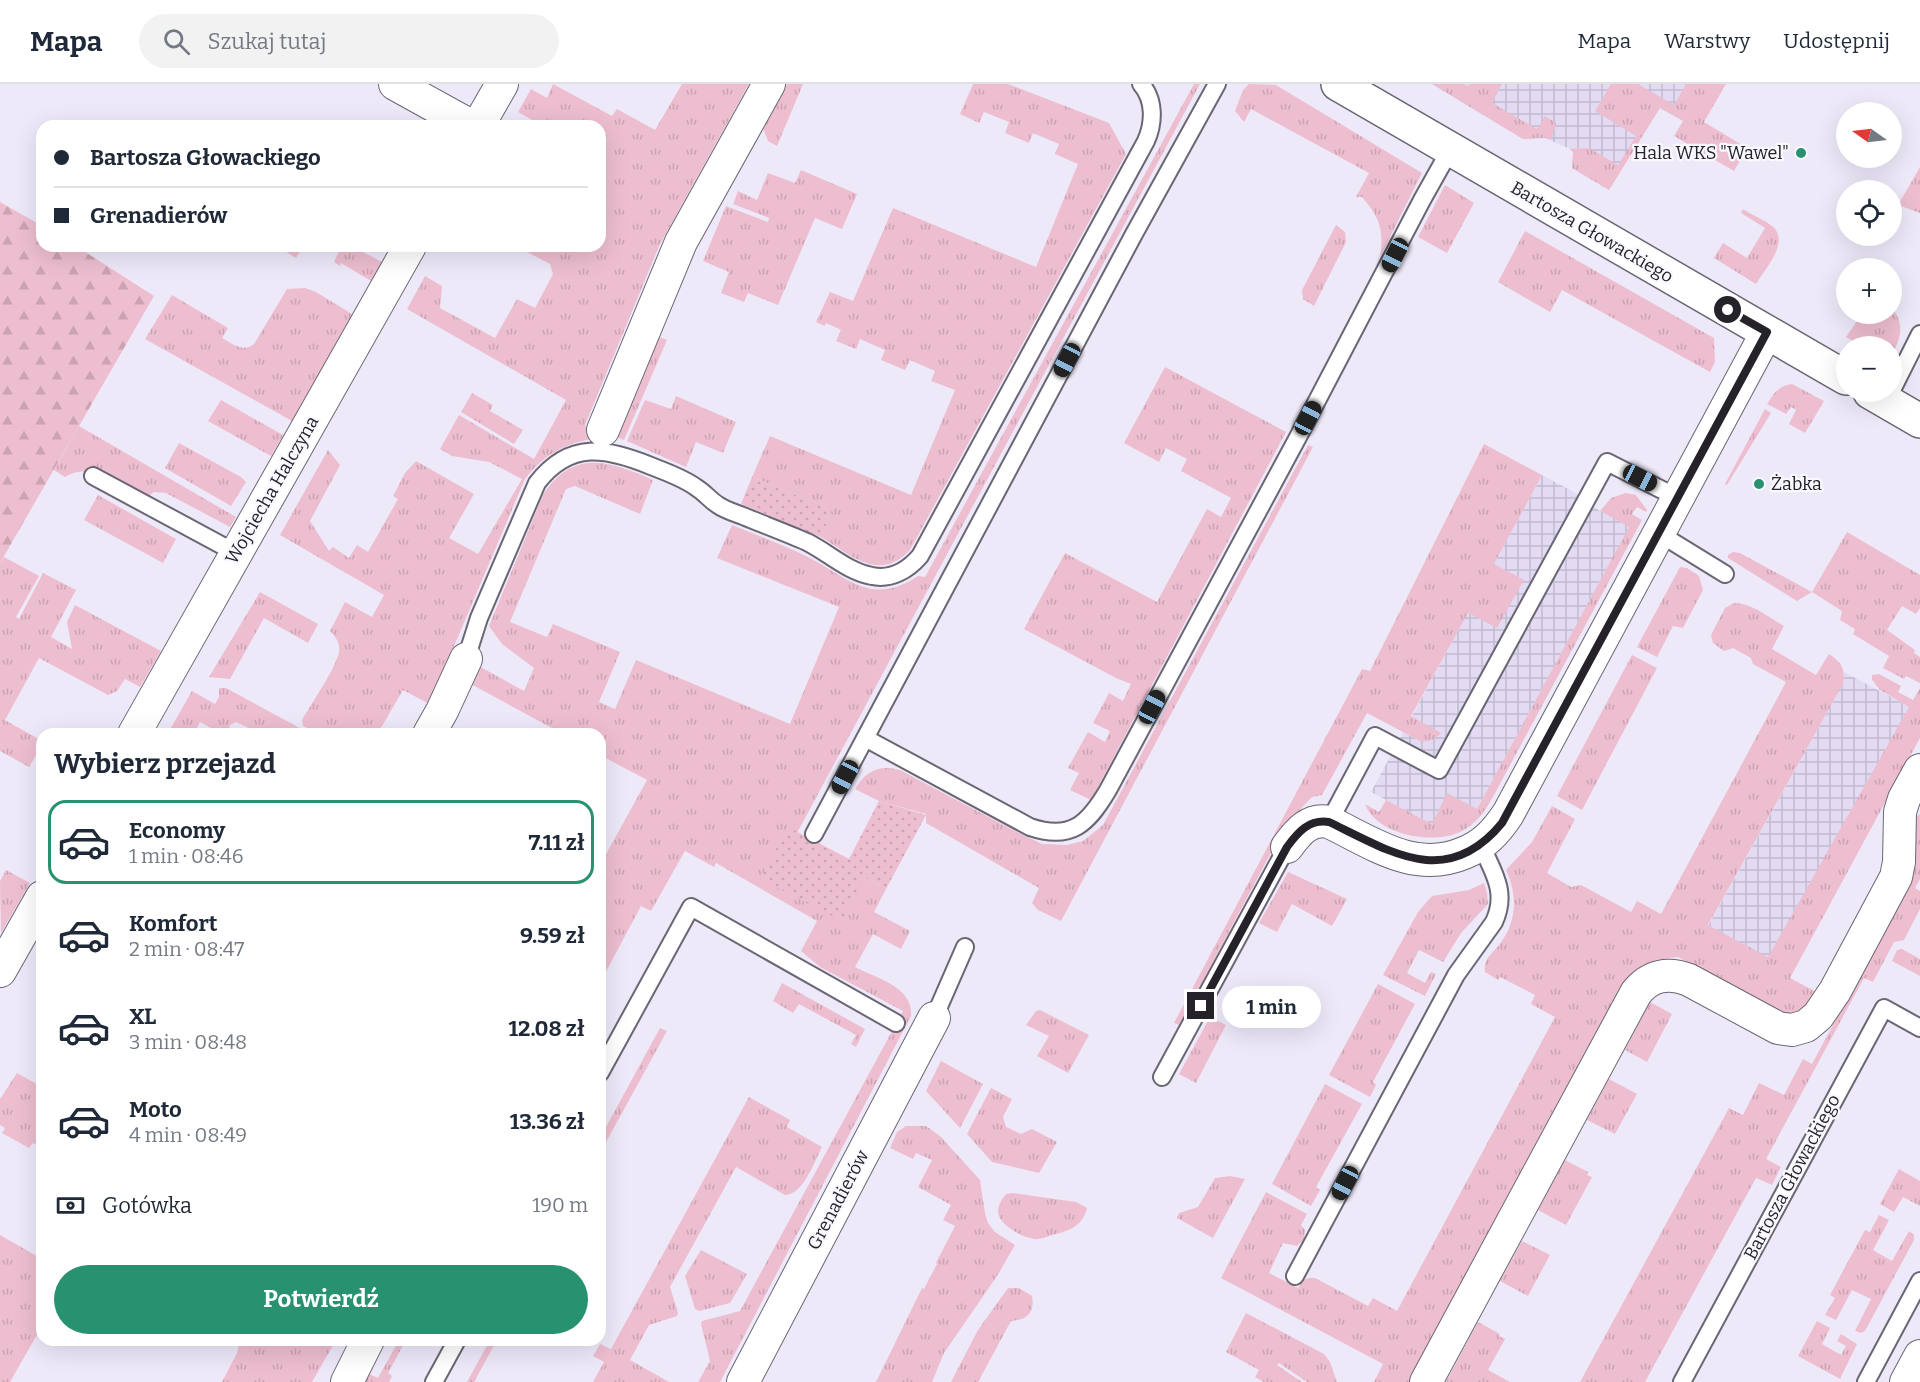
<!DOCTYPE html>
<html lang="pl">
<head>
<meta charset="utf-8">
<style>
	body { margin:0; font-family:Bitter,serif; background:#f2f2f3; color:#1f2937; height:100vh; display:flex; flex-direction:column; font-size:22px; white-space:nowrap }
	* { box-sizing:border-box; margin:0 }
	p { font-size:20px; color:#747a83 }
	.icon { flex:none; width:33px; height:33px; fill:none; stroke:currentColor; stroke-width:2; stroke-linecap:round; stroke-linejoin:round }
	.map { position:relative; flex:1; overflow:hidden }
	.details { position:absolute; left:36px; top:644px; width:570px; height:618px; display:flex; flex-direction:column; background:#fff; border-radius:18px; box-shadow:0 6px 24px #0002 }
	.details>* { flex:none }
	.guide { position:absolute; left:36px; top:36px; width:570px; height:132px; border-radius:18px; box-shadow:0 6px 24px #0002; display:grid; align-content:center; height:132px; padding:0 18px; background:#fff }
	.needle { width:39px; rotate:284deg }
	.buttons { position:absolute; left:1836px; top:18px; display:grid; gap:12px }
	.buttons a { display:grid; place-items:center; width:66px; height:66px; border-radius:50%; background:#fff; box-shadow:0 6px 24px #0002; font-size:30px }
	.end { position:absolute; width:27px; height:27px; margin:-14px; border:8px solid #252329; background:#fff; box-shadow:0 0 0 3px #fff }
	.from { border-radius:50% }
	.bubble { position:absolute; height:42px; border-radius:21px; background:#fff; box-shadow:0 6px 24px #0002; font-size:20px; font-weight:700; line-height:42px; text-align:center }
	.car { position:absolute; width:18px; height:36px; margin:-18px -9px; border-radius:8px; box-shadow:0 0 4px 2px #0007; background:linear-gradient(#222 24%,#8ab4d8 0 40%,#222 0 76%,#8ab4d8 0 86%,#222 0) }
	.guide b { display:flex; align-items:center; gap:21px; height:57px; font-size:22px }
	.guide b+b { border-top:2px solid #e0e1e3 }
	.guide i { width:15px; height:15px; background:#1f2937 }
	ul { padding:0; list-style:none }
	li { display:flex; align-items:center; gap:18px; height:84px; margin:0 12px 9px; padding:0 6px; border:3px solid transparent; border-radius:18px }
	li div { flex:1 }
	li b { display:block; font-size:22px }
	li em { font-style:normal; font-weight:700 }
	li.selected { border-color:#28916f }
	li>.icon { width:54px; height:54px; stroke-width:1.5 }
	h2 { padding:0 18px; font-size:27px; line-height:72px }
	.pay { display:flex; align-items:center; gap:15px; height:66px; padding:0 18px; font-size:22px }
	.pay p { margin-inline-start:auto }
	.primary-button { display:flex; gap:12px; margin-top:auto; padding:12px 18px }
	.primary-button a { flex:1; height:69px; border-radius:36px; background:#28916f; color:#fff; font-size:24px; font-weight:700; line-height:69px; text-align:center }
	header { display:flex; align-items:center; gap:36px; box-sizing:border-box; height:84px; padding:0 30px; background:#fff; border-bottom:2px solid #e0e1e3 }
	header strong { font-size:28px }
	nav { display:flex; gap:33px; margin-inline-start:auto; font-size:21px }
	.search { width:420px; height:54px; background:#f2f2f3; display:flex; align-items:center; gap:15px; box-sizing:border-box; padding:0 21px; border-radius:33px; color:#747a83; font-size:22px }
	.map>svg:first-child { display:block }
	.industrial { fill:url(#industrial-grid) }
	.grass { fill:url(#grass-tufts) }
	.forest { fill:url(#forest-firs) }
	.park { fill:url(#park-dots) }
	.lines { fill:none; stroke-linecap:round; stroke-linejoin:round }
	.service-casing { stroke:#6a6674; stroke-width:20 }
	.minor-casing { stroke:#6a6674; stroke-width:34 }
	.tertiary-casing { stroke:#6a6674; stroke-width:36 }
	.service { stroke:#fff; stroke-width:16 }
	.minor { stroke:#fff; stroke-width:32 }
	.tertiary { stroke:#fff; stroke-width:33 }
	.route { stroke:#252329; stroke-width:8 }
	.poi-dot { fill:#28916f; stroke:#faf8ff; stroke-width:2 }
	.labels { text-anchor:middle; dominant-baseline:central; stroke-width:4.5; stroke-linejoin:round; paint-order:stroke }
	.poi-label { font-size:18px; fill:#252329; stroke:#faf8ff; text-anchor:end }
	.street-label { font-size:18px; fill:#252329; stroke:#faf8ff }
</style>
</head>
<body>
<header>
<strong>Mapa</strong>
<div class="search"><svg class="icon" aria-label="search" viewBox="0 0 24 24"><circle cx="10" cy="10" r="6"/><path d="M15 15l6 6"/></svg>Szukaj tutaj</div>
<nav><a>Mapa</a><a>Warstwy</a><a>Udostępnij</a></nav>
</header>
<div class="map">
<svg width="1920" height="1298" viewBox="0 0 1920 1298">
	<defs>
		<pattern id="industrial-grid" width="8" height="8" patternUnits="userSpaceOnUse" patternTransform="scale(1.5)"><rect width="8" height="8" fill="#e2dbf3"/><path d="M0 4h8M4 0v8" fill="none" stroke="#c2bcd0"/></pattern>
		<pattern id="grass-tufts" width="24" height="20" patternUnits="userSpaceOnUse" patternTransform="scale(1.5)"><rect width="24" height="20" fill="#edbed0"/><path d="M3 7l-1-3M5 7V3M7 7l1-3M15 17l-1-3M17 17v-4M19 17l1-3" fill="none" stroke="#cba3b3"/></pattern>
		<pattern id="forest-firs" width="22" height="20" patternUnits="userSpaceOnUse" patternTransform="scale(1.5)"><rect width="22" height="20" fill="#edbed0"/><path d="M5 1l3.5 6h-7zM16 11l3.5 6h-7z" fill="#cba3b3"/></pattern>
		<pattern id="park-dots" width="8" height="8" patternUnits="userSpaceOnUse" patternTransform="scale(1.5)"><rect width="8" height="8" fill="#edbed0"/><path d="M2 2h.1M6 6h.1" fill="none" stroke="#cba3b3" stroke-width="1.8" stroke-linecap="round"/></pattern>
	</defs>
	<rect width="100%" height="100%" fill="#eee9f9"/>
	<path class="industrial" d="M1432,0h262l-19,32 -16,-8 -50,82 -37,-22 1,-16 -3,-3 -25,-11 -22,1z
		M1542,391l30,16 28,20 30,15 -153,283 -45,15 -61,-32z
		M1844,588l66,35 -141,251 -61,-32 135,-242z"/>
	<path class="grass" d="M553,0l59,32 5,-7 38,21 27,-46h67l-89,160 -75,181 8,14c-29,4 -50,17 -68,40l-73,172 -1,11 -18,44 -30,-16 -25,43h-60l-15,-7 -1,-6c9,-16 34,-52 37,-68 1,-9 -3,-15 -9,-21l15,-29 27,15 12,-22 -104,-60 48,-85 12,15 -30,56 19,30 4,-4 16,11 8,-13 11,7 30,-53 -5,-3 12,-23 11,-12 58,33 -25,44 29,16 44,-75 -33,-17 -37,-6 -12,-7 19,-34 75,44 32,-59 -159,-91 18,-33 17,10 -2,22 55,30 22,-39 18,9 18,-34 -3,-10 -34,-18h84v-120h-57l-25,-14 13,-23 16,9z
		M787,0h16l-26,62 -9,-5 -5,-13z
		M973,0h35l101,39 17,31 -216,396c-31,33 -59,5 -89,-13l10,-27 -79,-33 18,-41 141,59 44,-105 -24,-9 4,-10 -25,-11 -5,10 -24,-10 4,-10 -25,-11 -4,10 -20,-8 5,-11 -15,-7 -1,3 -9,-4 14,-30 23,9 40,-93 143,59 42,-103 -23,-10 4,-10 -26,-11 -4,10 -24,-10 4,-11 -25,-10 -5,11 -19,-9z
		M1194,0h6l-403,749 -9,-6 76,50 22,12 -12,23 36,19 -9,18 -28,-15 -18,33c21,11 59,20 56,49l-191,366h-22l12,-21 -9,-37 1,-3 38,-10 163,-300 -83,-44 -19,-16 16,-30 -101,-58 -2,4 -29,-16 -34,60 -10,-5 -41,77v-118l47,-85 -47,-25v-21l-39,-1 -92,-50 8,-18 47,26 10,-23 -32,-24 -13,-18 54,-131c30,-47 67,-34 110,-15l-13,34 -65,-28 -9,3 -56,133 37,15 6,-13 67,28 -21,50 16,7 21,-49 154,64 49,-117 -122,-49 15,-33c24,10 49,19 72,30 43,21 66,53 114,21l7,1z
		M1249,0l27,1 146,88 -42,84c4,-27 0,-39 -18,-60h-6l13,-24 -118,-64 -7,13 -9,-11 8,-21z
		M1432,0h31l5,2 2,-2h32l-10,19 45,26 8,-13 11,7 -5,17 -6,-3 -22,2z
		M1611,0h27l36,21 12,-21h40l-22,38 43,26 -13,23 -60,-35 9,-15 -23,-13 -51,82 -37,-22 1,-16 -3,-3 19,-1 29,17 18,-29 -41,-25z
		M1920,83v46l-22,-8z
		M801,86l56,24 -15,35 -27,-11 -37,87 -30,-12 -4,9 -23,-9 8,-21 -26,-11 23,-55 42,16 1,-4 -36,-14 5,-13 19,9 11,-27 27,10z
		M1445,101l29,18 -27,50 -29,-16z
		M1743,125c9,6 20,10 29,17 19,15 -7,43 -16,58l-42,-26 9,-15 24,15 18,-30 -24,-15z
		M1336,141l9,7 1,10 -32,64 -11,-7 -1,-9z
		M1525,147l189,107 1,24 -5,10 -148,-82 -12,22 -52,-30z
		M277,162h26l-7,12z
		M331,162h21l30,16 -11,19 -30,-18 -1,3 -6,-4 5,-11z
		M305,204l11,4 36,22 -60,107 -147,-82 27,-44 56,33 -6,10c11,6 21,15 32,6l33,-55z
		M1892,223c13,20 9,28 0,49v-10h-30l-16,-9 16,-23h30z
		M659,253l8,3 -43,100 -7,-3z
		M1165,283l121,65 -195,368 -21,-10 9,-17 -11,-5 20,-36 17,10 5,-11 -17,-8 16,-30 14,8 8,-17 -15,-6 -92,-49 41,-76 92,49 50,-93 14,8 10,-19 -50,-27 6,-12 -21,-11 -7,14 -35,-19z
		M1792,300l32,17 -19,32 -16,-9 7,-14 -5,-3 -5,7 -19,-10c7,-11 11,-18 25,-20z
		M472,309l21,12 -3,6 33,19 -9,14 -53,-32z
		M676,312l60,26 -13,31 -27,-11 -10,25 -59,-26 18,-41 26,9z
		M221,316l62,35 -12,21 -63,-35z
		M1765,325l6,4 -44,72 -2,-1z
		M79,342l157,91 -6,10 -64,-34 -12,-1 -8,6c-23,-12 -55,-38 -81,-21l-11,-7z
		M179,359l62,34 5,5 -15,24 -66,-38z
		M1484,360l58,31 -48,89 30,16 -27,48 -29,-15 -57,103 30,17c-7,7 -12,9 -21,8l-53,-28 -45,82 -10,2 -25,26 -108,202 -5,-2 188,-354 8,2z
		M1308,361l5,2 -252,474 -23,-11 -6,-7 7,-15 -113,-65v-9l-47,-13 -24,-12c10,-18 25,-25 45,-19l111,59 31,15 25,1 16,-4 20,-16z
		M1626,409l10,2 11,15 -1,2 -9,-5 -5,7 10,6 -148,275c-9,16 -17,29 -34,37 -28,13 -84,3 -95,-28l14,8 7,-12 46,24 15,-31 30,16 152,-282 -29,-16 11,-13z
		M98,411l78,44 -13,24 -79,-43z
		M1847,448l73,43v33l-4,6 -14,-8 -15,24 28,20 -1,3 6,4v26l-14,-7 -2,3 -21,-11 6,-12 -36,-22 2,-5 -15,-9 2,-9 -30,-19 -15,9 -69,-43v-3l5,-3 7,1 72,39z
		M4,473l35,19 -23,41 3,2 24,-46 33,17 -25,47 21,12 -5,-27 8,-17 86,46 -21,36 -15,-8 -8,12 -9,4 -69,-37 -34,62 37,21v4l-13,22 -29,-16v-188z
		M1680,483l7,1 12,8 4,14 -20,38 -10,-2 -16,31 -20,-10z
		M260,508l58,32 -10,19 -44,-25 -34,61 -21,-2z
		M1734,519c18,0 34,14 50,23l-12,23 44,26 13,-21c12,8 17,15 14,30l-135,241 60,32 141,-250 -29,-17 -8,-10v-5l7,-1 22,12 -3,6 15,8 7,-12v50l-130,240 28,15 -17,20 -15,2 -108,-58 -22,3 -18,9 -17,22 -211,391h-36l9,-18 -162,-86 45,-86 41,22 -6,11 4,5 -1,9 -7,7 -14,-3 -14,30 29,15c5,-8 8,-11 17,-10l53,28 5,-8 24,13 158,-294 -24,-13 4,-9 -35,-18 -2,3 -13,-8c-2,-13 7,-18 14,-27 18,-23 19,-49 7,-75l26,-28 20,-36 23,13 -28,54 24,14 10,-2 50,27 6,-11 24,13 125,-232 -33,-18 -2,-6 -18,-10 -9,3 -11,-8 -2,-8 14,-27z
		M1632,571l25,13 -75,142 -25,-14z
		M219,604h7l83,45h-59l-3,-6 -11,-5 -6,3 -1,8h-9l-20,-11 -6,11h-26l24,-42 23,13 4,-7z
		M1920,730v65l-5,9 5,3v18l-16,31 -10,2 -21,40 -9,-4 -98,181 15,8 -9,18 -16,-7 -111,204h-65l149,-274 14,7 16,-32 25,12 19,-36 9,5 97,-180 6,-18 1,-49z
		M6,786l24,13 -29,50 -1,-52z
		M1288,788l59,27 -15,27 -40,-22 -15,28 -18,-9z
		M1484,799l3,10 1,11 -27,29 -18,29 -24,-12 -12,23 18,10 6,-11 5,2 -11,22 -42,-21 35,-63 14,-16 37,-6z
		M1902,865l18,10v17l-28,-15 5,-11z
		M782,899l83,46 -9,18 -5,-3 5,-9 -57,-31 -6,9 -20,-12z
		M1378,900l37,20 -42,78 3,3 -6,12 -41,-22z
		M1650,918l22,12 -25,48 -22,-12z
		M1040,926l49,25 -21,38 -31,-17 12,-20 -23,-11 10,-14z
		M1210,933l16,8 -30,58 -17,-9z
		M660,944l7,3 -67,122v-15z
		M941,977l42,23 -23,44 -34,-37z
		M17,989l25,14 -1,61 -8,-5 -4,5 -27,-15 3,-5 -5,-3v-26z
		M1609,995l28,15 -22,40 -28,-14z
		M1325,1000l37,20 -46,83 4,3 -9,16 -39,-22z
		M991,1004l21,11 -9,18 3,10 15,7 11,-5 25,13 -18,31 -47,-11 -25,-28z
		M749,1013l41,23 -3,7 35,20c-8,15 -18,47 -37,48l-49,-28 -66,120 8,26 -1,3 -28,9 -19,35 39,22h-76l11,-20 -11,-6 7,-12 11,5z
		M906,1042h20l14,10 40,44 5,33 3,10 7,9 20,13 -18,31 -53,77 -12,29h-56l46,-94 2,1 13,-25 -1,-1 19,-37 -12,-6 8,-15 -33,-18 14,-27 -16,-7 -3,6 -23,-11 7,-16z
		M1565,1076l23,12 -1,3 5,2 -26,48 -28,-15z
		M1899,1085l21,12v25l-17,-9 -9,15 -14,-8z
		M1230,1092l15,3 -32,59 -36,-20 2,-5 19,-6 17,-29z
		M1012,1109l64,9 11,6c-5,19 -18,23 -35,27 -6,2 -12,5 -18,4 -12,-2 -36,-14 -36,-28 0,-6 4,-12 8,-17z
		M1879,1131l10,5 -16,30 19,11 17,-30 5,4v5l-49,91 -4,2 -6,-2 16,-32 -19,-9 -16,30 -11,-5 10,-17 -5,-3 35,-65 5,2z
		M0,1151l42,24v67l-32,56h-10z
		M1522,1157l28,14 -22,41 -28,-15z
		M701,1166l46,24 -17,29 -31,8 -4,-2 -10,-33z
		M1008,1204h11l13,8c3,17 -5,24 -21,25l-33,61h-27l27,-52z
		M1246,1229l78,41 6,8 7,20h-30l-28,-19 -2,2 25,17h-38l-9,-5 4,-7 -33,-18z
		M1817,1237l13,7 -8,16 19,11 5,-9 -9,-5 4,-7 16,10 -17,35 -42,-23z
		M1478,1238l22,12 -1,2 6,3 -17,31 22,12h-64z
		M240,1256h96l-24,42h-90l15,-29z
		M399,1256h7l-18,33 4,3 -3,6h-27l5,-9 11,5z
		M490,1256h7l-23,42h-7z"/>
	<path class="forest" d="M0,118l42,24v20h34l78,50 -154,267z"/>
	<path class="park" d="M752,393l80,33 -11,27 -80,-33z
		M879,717l47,14 -40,74 -22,-12 -22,44 -82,-42 28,-52 61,32z"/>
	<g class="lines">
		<g class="service-casing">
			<path id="service" d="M1892,306l28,-56
				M93,392l143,77
				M1660,450l65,40
				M466,575l13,-41 58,-135c33,-43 70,-35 114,-17 15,6 33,12 46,22 8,5 13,12 21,17 7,5 17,8 25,11 22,9 43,17 64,26 22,11 41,30 65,34 19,4 36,-6 48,-20l226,-415c8,-18 9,-41 -5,-57
				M865,654l165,89c41,14 58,-3 78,-37l189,-351 125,-239 28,-50
				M1329,738l46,-86 64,34 168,-308 71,36
				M814,750l320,-600 83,-150
				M934,934l31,-71
				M600,989l91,-166 205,116
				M1162,993l125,-230
				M1295,1192l161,-301 38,-53c14,-30 -1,-50 -13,-77
				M434,1298l23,-42
				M1682,1298l202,-374 36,20
				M1866,1298l54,-101"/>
		</g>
		<g class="minor-casing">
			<path id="minor" d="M395,0l76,42
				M478,42l24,-42
				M603,346l78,-188 88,-158
				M134,650l276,-488
				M429,650l13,-23 24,-52
				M1287,763c11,-15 22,-29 42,-25 44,21 85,52 135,31 20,-8 32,-21 44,-39l259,-482
				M0,887l42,-74
				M347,1298l21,-42
				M743,1298l191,-364
				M1426,1298l210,-389c14,-18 32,-21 53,-13l89,48 14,2 14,-4 12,-10 17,-25 61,-114 3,-15 1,-50 4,-13 16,-29
				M1906,1298l14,-26"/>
		</g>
		<g class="tertiary-casing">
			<path id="tertiary" d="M1338,0l508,294
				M1870,308l50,29"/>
		</g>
		<use href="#service" class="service"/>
		<use href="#minor" class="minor"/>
		<use href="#tertiary" class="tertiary"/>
	</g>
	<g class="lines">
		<path class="route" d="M1201,922l86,-159c11,-15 22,-28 42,-25 62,30 118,68 173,1l265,-491 -39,-22"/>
	</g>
	<g class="poi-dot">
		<circle cx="1801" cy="69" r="6"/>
		<circle cx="1759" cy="400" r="6"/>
	</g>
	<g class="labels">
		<g class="poi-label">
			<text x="1789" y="69">Hala WKS "Wawel"</text>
			<text x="1771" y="400" text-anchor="start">Żabka</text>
		</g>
		<g class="street-label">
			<text transform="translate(1592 148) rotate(30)">Bartosza Głowackiego</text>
			<text transform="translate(272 406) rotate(-60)">Wojciecha Halczyna</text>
			<text transform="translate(1792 1093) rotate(-62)">Bartosza Głowackiego</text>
			<text transform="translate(838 1116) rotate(-62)">Grenadierów</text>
		</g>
	</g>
</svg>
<div class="buttons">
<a><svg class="needle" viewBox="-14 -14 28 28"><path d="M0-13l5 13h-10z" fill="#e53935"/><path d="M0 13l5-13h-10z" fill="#747a83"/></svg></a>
<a><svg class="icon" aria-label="locate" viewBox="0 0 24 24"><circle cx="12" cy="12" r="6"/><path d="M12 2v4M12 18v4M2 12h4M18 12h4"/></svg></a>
<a>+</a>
<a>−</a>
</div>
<i class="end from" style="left:1728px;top:226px"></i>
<i class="end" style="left:1201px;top:922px"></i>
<div class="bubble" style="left:1222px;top:902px;width:99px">1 min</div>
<i class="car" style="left:1395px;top:171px;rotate:207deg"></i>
<i class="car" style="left:1067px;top:276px;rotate:208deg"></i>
<i class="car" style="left:1308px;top:334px;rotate:28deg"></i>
<i class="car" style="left:1640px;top:394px;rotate:117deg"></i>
<i class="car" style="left:1152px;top:623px;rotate:28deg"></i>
<i class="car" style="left:845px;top:693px;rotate:208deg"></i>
<i class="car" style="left:1345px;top:1099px;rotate:208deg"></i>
<div class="guide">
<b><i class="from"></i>Bartosza Głowackiego</b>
<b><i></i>Grenadierów</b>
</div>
<section class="details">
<h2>Wybierz przejazd</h2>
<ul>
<li class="selected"><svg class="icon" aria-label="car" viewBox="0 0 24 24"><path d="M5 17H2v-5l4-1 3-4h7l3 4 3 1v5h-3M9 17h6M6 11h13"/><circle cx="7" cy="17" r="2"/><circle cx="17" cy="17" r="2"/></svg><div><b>Economy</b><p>1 min · 08:46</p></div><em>7.11 zł</em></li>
<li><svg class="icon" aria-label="car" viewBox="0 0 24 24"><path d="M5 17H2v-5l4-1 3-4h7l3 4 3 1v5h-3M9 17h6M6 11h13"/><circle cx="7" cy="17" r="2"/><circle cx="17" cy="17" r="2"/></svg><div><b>Komfort</b><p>2 min · 08:47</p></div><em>9.59 zł</em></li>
<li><svg class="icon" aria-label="car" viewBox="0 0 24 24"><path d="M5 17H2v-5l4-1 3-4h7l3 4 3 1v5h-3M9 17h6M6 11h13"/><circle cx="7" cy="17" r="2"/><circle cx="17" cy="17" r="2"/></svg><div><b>XL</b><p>3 min · 08:48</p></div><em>12.08 zł</em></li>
<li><svg class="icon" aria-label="car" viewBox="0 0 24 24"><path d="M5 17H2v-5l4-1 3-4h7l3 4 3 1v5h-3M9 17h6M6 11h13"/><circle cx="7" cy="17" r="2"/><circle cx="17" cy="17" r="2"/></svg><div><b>Moto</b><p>4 min · 08:49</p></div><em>13.36 zł</em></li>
</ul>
<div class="pay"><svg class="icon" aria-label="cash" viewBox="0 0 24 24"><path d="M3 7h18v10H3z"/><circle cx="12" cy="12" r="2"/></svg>Gotówka<p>190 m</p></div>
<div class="primary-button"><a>Potwierdź</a></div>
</section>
</div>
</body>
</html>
